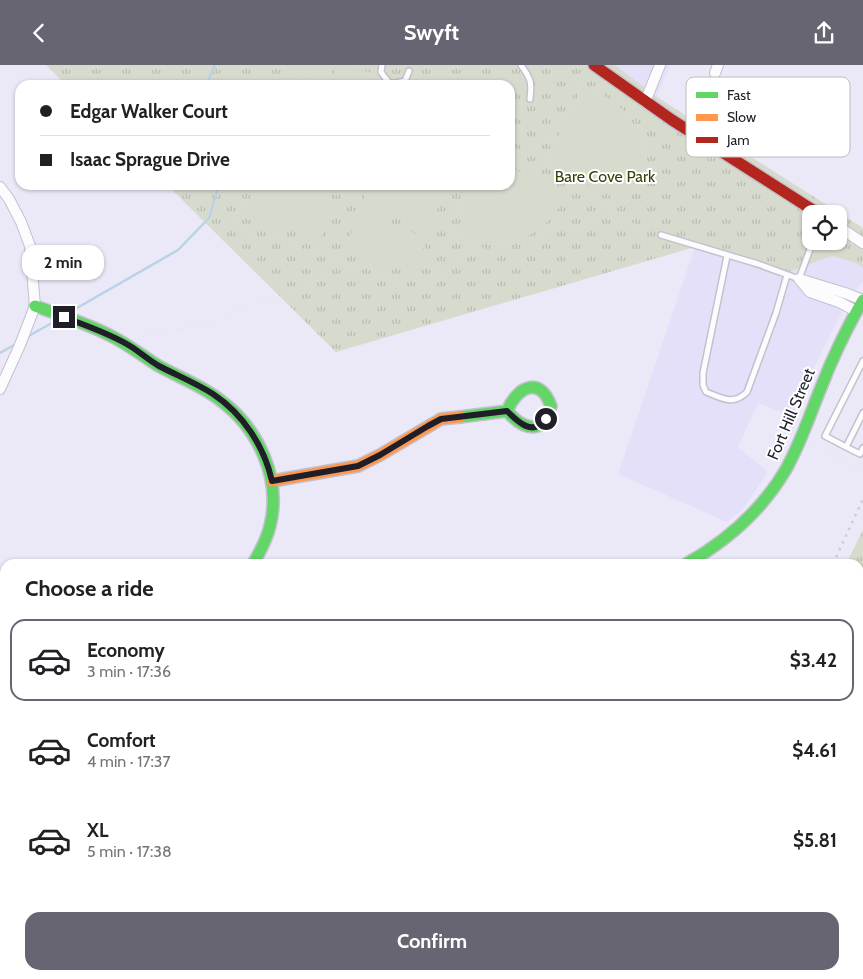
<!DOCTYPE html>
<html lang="en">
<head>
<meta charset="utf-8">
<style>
	body { margin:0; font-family:Cabin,sans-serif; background:#f2f2f2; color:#202124; height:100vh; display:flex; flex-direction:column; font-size:19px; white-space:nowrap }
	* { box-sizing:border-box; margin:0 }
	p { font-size:16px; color:#757577 }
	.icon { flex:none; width:28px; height:28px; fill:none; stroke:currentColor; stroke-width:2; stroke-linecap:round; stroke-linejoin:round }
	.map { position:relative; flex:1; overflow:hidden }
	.side { position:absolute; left:0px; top:494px; width:864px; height:421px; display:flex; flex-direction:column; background:#fff; border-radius:15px 15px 0 0; box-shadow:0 1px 4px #0004 }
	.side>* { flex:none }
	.guide { position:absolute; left:15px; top:15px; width:500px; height:110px; border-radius:15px; box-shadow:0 1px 4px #0004; display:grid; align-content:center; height:110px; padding:0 25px; background:#fff }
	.tools { position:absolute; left:802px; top:140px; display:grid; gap:10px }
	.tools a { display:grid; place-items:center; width:45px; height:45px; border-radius:10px; background:#fff; box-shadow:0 1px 4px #0004; font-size:25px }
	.end { position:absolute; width:22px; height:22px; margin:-11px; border:6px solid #201e28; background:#fff; box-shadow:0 0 0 2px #fff }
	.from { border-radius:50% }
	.bubble { position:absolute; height:35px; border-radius:15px; background:#fff; box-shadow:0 1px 4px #0004; font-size:16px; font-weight:800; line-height:35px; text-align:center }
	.guide b { display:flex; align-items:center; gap:18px; height:48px; font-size:19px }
	.guide b+b { border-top:1px solid #e0e0e0 }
	.guide i { width:12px; height:12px; background:#202124 }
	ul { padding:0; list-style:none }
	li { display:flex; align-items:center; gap:15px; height:82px; margin:0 10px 8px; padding:0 15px; border:2px solid transparent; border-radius:15px }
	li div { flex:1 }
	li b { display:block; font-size:19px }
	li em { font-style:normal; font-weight:800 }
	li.on { border-color:#676571 }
	li>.icon { width:45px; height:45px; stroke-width:1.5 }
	h2 { padding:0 25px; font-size:22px; line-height:60px }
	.button { display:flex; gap:10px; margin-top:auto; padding:10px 25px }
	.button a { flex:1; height:58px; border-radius:15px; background:#676571; color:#fff; font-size:20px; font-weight:800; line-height:58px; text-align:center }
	header { display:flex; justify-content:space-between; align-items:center; height:65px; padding:0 25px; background:#676571; color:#fff; font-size:22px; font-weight:800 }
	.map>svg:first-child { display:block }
	.built { fill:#e5e0fa }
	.grass { fill:url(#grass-tufts); fill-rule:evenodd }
	.pitch { fill:#d7dbce }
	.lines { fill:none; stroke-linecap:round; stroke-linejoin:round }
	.stream { stroke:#b9d3e6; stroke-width:2.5 }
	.lane-casing { stroke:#c3c1cd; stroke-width:8 }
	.street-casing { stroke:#c3c1cd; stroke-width:12 }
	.fast-casing { stroke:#c3c1cd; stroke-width:14 }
	.slow-casing { stroke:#c3c1cd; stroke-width:14 }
	.jam-casing { stroke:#c3c1cd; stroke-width:14 }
	.path { stroke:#dddde1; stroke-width:1; stroke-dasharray:1 4; stroke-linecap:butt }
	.lane { stroke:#fcfcfe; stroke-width:5 }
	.street { stroke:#fcfcfe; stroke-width:10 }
	.fast { stroke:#63d668; stroke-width:11 }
	.slow { stroke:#ff974d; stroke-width:11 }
	.jam { stroke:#b3261e; stroke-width:11 }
	.rail { stroke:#ccccd0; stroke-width:2.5; stroke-dasharray:2.5 5; stroke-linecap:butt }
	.route { stroke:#201e28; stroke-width:6 }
	.labels { text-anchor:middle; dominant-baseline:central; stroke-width:4; stroke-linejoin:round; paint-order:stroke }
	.park-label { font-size:16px; fill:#384206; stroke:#fff }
	.street-label { font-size:16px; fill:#201e28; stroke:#fff }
	.key { fill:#fff; stroke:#bcbcbe; stroke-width:1 }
	.key-label { font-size:14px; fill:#201e28 }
</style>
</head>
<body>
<header><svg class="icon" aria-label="back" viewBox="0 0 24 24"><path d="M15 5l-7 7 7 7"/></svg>Swyft<svg class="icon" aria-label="share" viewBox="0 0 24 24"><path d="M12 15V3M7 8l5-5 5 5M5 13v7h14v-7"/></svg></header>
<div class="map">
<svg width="863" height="914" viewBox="0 0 863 914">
	<defs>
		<pattern id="grass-tufts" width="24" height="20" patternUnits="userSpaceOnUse" patternTransform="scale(1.25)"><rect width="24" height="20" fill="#d7dbce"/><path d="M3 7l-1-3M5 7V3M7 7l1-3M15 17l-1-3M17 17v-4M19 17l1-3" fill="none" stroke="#b8bcb1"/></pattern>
	</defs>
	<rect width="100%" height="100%" fill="#ebe9f8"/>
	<path class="built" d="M615,0h55l-13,32z
		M695,182l83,29 54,-20 24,7 7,5v13l-9,12 -15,25 -35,69 -11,30 -35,-14 -20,44 30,25 -25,37 -16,13 -109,-48z"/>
	<path class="grass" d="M46,0h569l42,32 206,131v40l-7,-5 -24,-7 -54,20 -83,-29 -359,105 -169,-167h343v-100h-444zM811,149h28v27h-28z
		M863,465v449h-387l7,-4h376v-411h-13z"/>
	<path class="pitch" d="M279,0h53l-5,14 -8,3 -39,-15z
		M337,0h10l27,9 -4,11 -40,-1z
		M582,22c35,9 64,37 59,76 0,6 -1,13 -4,19 -3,7 -9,13 -14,19l-70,-32 -5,-12z
		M510,102l57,27c-25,47 -62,60 -112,39l22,-48h33z
		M262,120h22l49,17 -13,38 -69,-24z
		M306,120h34l-4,11z
		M369,120h56l19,7 -15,38 -68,-25z
		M359,148l68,25 -13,36 -69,-25z"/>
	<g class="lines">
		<path class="stream" d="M206,20l9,-20
			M70,247l108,-62 31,-32 10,-33
			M27,272l30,-17
			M0,288l16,-9"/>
		<g class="lane-casing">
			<path id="lane" d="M382,0l-1,7c9,13 8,13 24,9l4,-10
				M521,0c10,14 11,17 9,34
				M661,170l97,29 41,15 14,-38
				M727,191l-24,117v12l3,7c16,6 27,14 41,0l29,-79 11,-38
				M863,296l-38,75 21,11 17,-34
				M846,382l14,7 3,-6
				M859,736l4,-2"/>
		</g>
		<g class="street-casing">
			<path id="street" d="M715,8l3,-8
				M645,37l15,-37
				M0,122l9,12 12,23 9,24 5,60 -15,39 -20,44
				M839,162l24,16
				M799,214l46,14 18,7
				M800,215l10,12 29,10 17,9
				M0,683l5,-1"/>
		</g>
		<g class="fast-casing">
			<path id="fast" d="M35,241c25,9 51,17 74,29 17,8 32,20 48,30 21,12 44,20 63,35 38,28 62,78 50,126 -3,13 -10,26 -17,38
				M460,352l47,-6c16,19 37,25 44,-5 -11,-31 -34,-19 -44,5
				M686,499c41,-23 75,-53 99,-93 15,-26 24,-54 35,-81 12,-31 26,-61 43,-90
				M401,910l5,4"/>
		</g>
		<g class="slow-casing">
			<path id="slow" d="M272,416l86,-15 22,-11 61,-36 19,-2"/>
		</g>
		<g class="jam-casing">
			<path id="jam" d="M594,0l78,55 147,94
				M118,914l5,-4"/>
		</g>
		<path class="path" d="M352,0l22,7
			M393,11l4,-11
			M283,20l5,-12 32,12
			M328,20l7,-20
			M641,61l8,-7
			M550,76v6l-5,15 2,6 12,6 3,6 58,28
			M510,93l11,6 12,-16 17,-7 27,-52 4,-5c56,9 86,71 47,116 -6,7 -11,15 -19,19 -12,6 -29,4 -42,7 -7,1 -15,3 -22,5
			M248,120c-6,17 -20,37 1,48l39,8 39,18 43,11 37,17 16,1 15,-8 27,-22 20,-10 20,-1 34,-11 13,-13 18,-24 10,-10
			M614,151l41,16
			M451,169l13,7 20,7
			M839,175l19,15 5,15
			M433,218l37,-98
			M139,275l7,-5 9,-4 47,-5 18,-7 24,-12 45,-13 42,-20 4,-3 4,-7
			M811,379l52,27
			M859,509l4,-8
			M654,914l1,-4"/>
		<use href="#lane" class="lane"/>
		<use href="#street" class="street"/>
		<use href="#fast" class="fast"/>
		<use href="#slow" class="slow"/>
		<use href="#jam" class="jam"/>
		<path class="rail" d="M833,499l30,-65
			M445,914l8,-4"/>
	</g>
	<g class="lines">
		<path class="route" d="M64,252c22,9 45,16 66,29 10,6 18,14 29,20 17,9 37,17 54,28 30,20 51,52 59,87l86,-15 22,-11 48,-29 13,-7 66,-8c11,11 26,26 39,8"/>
	</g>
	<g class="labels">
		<g class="park-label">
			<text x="605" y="111">Bare Cove Park</text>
		</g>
		<g class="street-label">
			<text transform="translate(791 349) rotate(-67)">Fort Hill Street</text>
		</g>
	</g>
	<rect x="686" y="12" width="164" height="80" rx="8" class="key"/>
	<rect x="696" y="27" width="22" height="6" fill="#63d668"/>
	<rect x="696" y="49" width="22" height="7" fill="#ff974d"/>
	<rect x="696" y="72" width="22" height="6" fill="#b3261e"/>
	<g class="key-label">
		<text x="727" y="35">Fast</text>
		<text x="727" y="57">Slow</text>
		<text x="727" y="80">Jam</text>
	</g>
</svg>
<div class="tools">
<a><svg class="icon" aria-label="locate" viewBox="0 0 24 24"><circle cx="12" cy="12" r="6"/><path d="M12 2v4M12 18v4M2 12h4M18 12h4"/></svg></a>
</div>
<i class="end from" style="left:546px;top:354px"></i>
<i class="end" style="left:64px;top:252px"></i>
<div class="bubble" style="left:22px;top:180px;width:82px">2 min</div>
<div class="guide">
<b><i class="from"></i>Edgar Walker Court</b>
<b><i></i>Isaac Sprague Drive</b>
</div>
<section class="side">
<h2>Choose a ride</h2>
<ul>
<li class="on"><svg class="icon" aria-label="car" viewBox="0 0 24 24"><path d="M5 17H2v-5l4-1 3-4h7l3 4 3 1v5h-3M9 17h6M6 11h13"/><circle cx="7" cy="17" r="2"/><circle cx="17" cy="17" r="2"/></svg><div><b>Economy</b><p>3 min · 17:36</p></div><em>$3.42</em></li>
<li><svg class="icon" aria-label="car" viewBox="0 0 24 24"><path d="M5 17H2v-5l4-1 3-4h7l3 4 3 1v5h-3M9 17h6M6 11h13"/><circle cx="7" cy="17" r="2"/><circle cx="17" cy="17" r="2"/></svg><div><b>Comfort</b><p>4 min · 17:37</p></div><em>$4.61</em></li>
<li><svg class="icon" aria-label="car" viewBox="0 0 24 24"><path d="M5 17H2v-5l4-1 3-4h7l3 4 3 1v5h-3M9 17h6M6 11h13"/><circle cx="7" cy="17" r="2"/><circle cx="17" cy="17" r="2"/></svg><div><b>XL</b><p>5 min · 17:38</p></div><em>$5.81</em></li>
</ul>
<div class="button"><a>Confirm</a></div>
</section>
</div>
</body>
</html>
